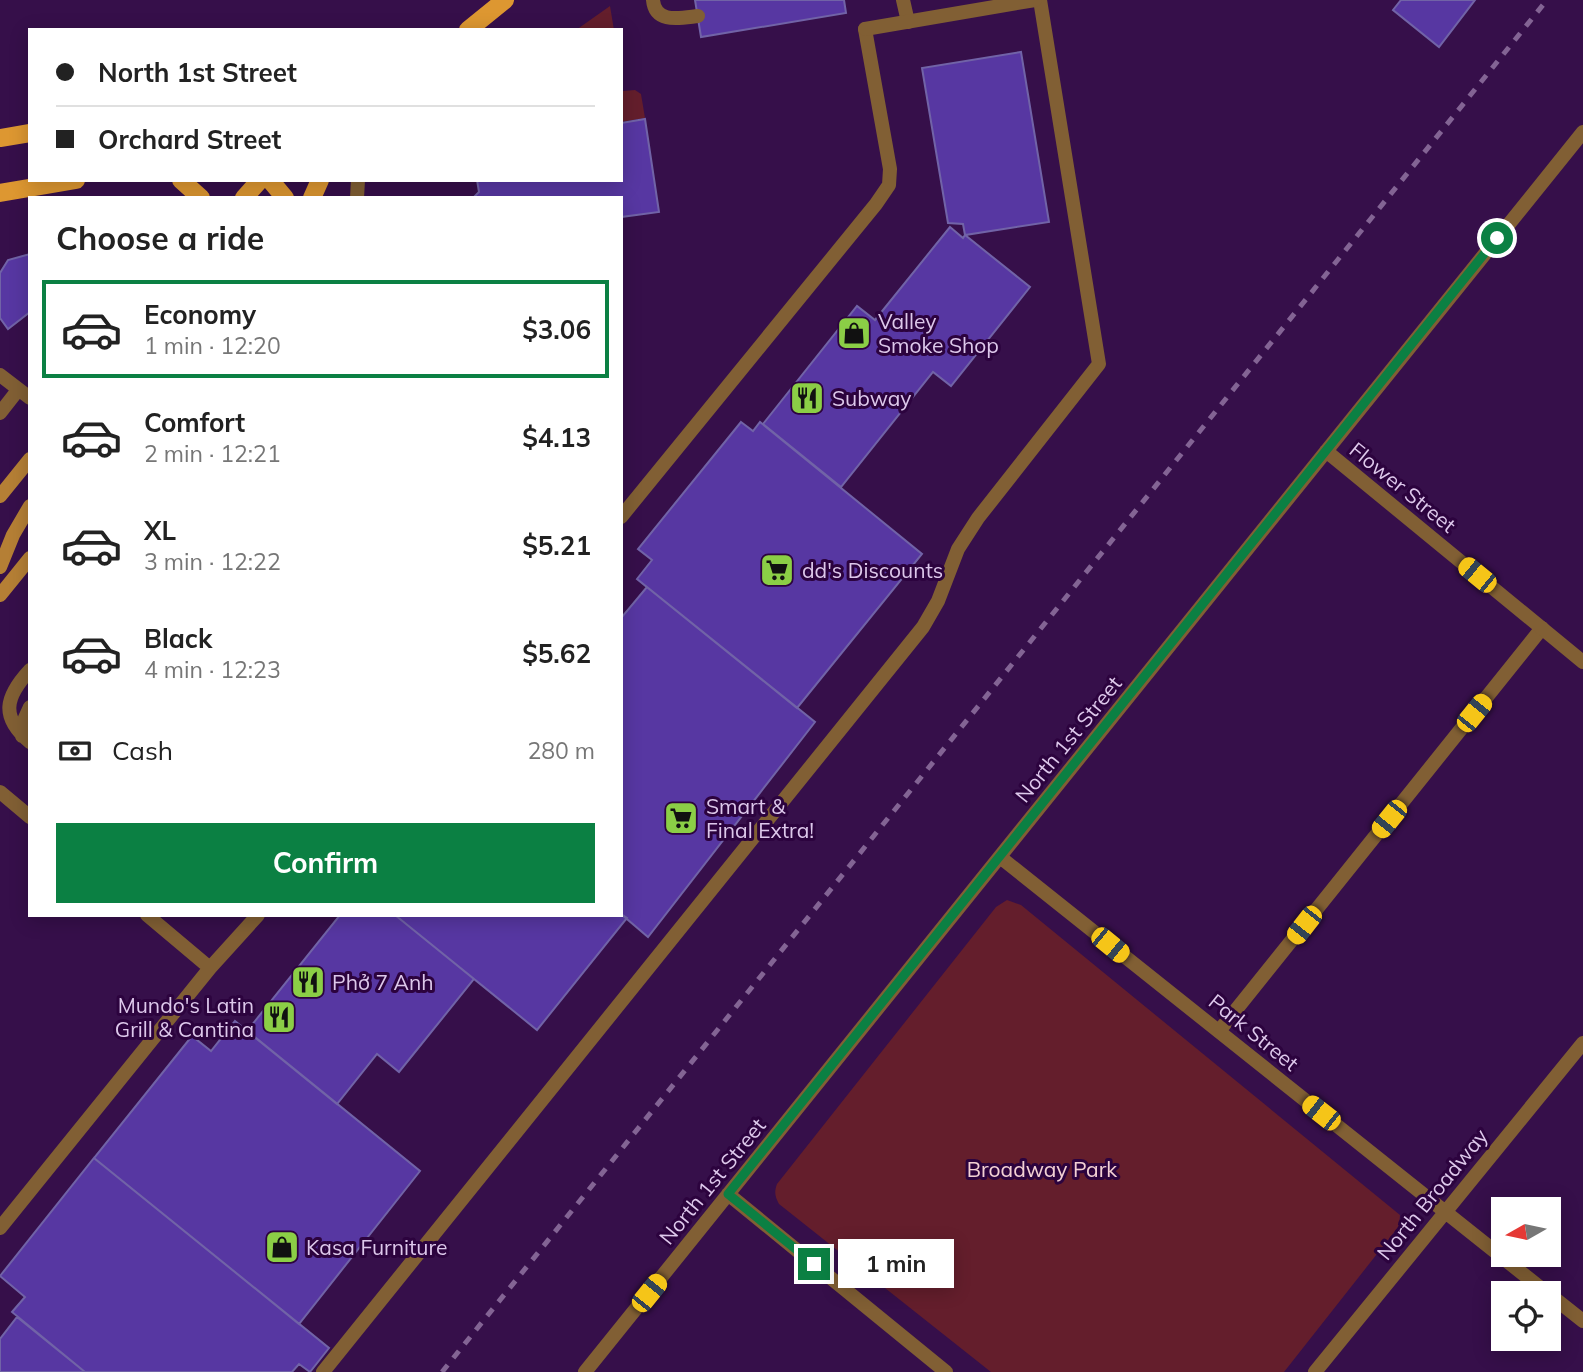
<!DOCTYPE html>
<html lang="en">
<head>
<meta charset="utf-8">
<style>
	body { margin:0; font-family:Mulish,sans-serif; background:#f6f6f6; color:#222; height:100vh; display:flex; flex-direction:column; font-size:26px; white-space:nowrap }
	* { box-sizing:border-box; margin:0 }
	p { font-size:23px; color:#767676 }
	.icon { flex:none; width:38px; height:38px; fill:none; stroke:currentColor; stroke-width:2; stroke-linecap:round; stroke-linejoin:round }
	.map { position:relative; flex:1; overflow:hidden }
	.drawer { position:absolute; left:28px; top:196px; width:595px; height:721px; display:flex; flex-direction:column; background:#fff; border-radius:0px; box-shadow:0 4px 18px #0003 }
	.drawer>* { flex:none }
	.top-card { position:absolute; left:28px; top:28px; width:595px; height:154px; border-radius:0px; box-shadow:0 4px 18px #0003; display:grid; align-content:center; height:154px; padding:0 28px; background:#fff }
	.needle { width:46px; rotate:261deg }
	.fabs { position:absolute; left:1491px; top:1197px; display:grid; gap:14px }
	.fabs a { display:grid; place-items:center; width:70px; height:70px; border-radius:0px; background:#fff; box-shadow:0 4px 18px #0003; font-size:35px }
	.end { position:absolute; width:32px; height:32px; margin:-16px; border:9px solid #0b8043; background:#fff; box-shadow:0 0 0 4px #fff }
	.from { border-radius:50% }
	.bubble { position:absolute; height:49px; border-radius:0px; background:#fff; box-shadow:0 4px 18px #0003; font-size:23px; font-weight:700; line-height:49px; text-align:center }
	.car { position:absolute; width:21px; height:42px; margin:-21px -10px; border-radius:9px; box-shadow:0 0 5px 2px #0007; background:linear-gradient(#f5c518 24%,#345 0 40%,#f5c518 0 76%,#345 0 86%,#f5c518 0) }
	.top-card b { display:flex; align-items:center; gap:24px; height:66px; font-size:26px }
	.top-card b+b { border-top:2px solid #e0e0e0 }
	.top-card i { width:18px; height:18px; background:#222 }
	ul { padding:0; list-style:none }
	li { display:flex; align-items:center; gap:21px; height:98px; margin:0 14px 10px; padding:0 14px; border:4px solid transparent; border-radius:0px }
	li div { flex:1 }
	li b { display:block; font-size:26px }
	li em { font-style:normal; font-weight:700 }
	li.selected { border-color:#0b8043 }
	li>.icon { width:63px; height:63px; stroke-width:1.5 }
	h2 { padding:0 28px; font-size:32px; line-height:84px }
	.pay { display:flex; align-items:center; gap:18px; height:77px; padding:0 28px; font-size:26px }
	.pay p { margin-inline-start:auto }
	.cta { display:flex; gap:14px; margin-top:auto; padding:14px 28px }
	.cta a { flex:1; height:80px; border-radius:0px; background:#0b8043; color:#fff; font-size:28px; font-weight:700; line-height:80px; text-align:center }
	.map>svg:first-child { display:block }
	.green { fill:#641e2c }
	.building { fill:#5737a2; stroke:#7163a7; stroke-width:2 }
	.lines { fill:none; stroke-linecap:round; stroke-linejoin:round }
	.lane { stroke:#815f34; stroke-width:14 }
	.street { stroke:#815f34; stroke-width:14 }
	.secondary { stroke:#b57f35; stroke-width:14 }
	.primary { stroke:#dd9731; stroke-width:18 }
	.rail { stroke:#836494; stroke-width:5; stroke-dasharray:9 9; stroke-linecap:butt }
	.route { stroke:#0b8043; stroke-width:9 }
	.labels { text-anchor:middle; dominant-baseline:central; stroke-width:6; stroke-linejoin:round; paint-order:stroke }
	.poi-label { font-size:21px; fill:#ddc8eb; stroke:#2c033e; text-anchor:start }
	.street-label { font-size:21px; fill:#ddc8eb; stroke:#2c033e }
	.park-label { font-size:21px; fill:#f3d1d4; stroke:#2c033e }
</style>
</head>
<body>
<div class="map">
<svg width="1583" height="1372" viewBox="0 0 1583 1372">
	<rect width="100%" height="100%" fill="#360f4a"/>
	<path class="green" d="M610,6l4,24h-38z
		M621,79l2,12 12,-1 6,4 4,24 -24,4z
		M1007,900l14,5 379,310 -1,11 -115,146h-293l-212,-168c-4,-7 -5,-12 -2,-20l219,-277z"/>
	<path class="building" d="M695,0h149l2,13 -145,24z
		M1401,0h74l-36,47 -46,-37z
		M1021,52l28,170 -84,13 -2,-11 -15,-1 -26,-155z
		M645,119l14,93 -38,5v-19h-148l6,-6 -2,-12h144v-57z
		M950,227l13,11 2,-3 65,52 -79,99 -18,-14 -92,115 -78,-63 94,-118 18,14z
		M30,254v58l-22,17 -8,-11v-45l8,-13z
		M741,422l12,9 7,-9 162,132 -125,154 -160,-129 15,-19 -14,-11z
		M647,587l168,135 -167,215 -27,-23v-296z
		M621,914l6,4 -90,112 -142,-115z
		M340,915h55l79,64 -75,93 -22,-18 -40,50 -90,-73z
		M235,1021l185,150 -121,153 -205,-166 98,-122 19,15z
		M94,1158l235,190 -19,24 -11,-8 -7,8h-207l-73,-60 13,-15 -25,-21z
		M17,1317l68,55h-85v-33z"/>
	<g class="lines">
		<path class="lane" d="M653,0c2,24 27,18 45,16
			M903,0l5,22
			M357,198l1,-18
			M0,375l30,23
			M0,413l18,-23
			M621,517l255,-313 13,-19 1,-16 -25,-140
			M30,670c-25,27 -30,47 0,72
			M22,736l3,-18 5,-11
			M0,792l30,25
			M147,915l63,53
			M1219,1031l323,-403
			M0,1228l210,-260 48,-53
			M323,1372l600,-745 15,-26 20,-52 20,-31 121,-154 -59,-364"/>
		<path class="street" d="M865,29l170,-29
			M1326,451l257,211
			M1000,857l547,436
			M728,1194l218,178
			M1549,1294l34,27
			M585,1372l998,-1240
			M1315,1372l268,-329"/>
		<path class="secondary" d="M0,496l30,-37
			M0,567l13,-32 17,-29
			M0,595l30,-37"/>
		<path class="primary" d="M468,30l37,-30
			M0,138l30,-5
			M181,180l20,18
			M270,180l15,18
			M0,193l76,-13
			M244,198l16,-18
			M312,198l8,-18"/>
		<path class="rail" d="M442,1372l1105,-1372"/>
	</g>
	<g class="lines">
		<path class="route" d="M814,1264l-86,-70 769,-956"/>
	</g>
	<defs>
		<g id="shop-square" transform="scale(1.75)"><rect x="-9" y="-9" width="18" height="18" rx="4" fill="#8bce46" stroke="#2c033e"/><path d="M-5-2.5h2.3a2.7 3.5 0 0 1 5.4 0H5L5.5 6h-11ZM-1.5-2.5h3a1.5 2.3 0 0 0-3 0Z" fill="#111"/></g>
		<g id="restaurant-square" transform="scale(1.75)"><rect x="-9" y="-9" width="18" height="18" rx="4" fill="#8bce46" stroke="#2c033e"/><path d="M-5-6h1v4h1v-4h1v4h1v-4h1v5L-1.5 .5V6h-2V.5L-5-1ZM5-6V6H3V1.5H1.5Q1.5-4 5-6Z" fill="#111"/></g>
		<g id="supermarket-square" transform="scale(1.75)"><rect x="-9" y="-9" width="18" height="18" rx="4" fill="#8bce46" stroke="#2c033e"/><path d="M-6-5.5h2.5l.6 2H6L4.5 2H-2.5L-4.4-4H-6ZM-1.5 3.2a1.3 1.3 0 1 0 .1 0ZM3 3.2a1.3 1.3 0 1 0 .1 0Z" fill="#111"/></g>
	</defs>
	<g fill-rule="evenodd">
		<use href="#shop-square" x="854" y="333"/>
		<use href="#restaurant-square" x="807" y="398"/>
		<use href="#supermarket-square" x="777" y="570"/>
		<use href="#supermarket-square" x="681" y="818"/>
		<use href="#restaurant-square" x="308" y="982"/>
		<use href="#restaurant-square" x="279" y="1017"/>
		<use href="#shop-square" x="282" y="1247"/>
	</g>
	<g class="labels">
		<g class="poi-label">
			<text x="878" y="321">Valley<tspan x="878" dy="24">Smoke Shop</tspan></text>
			<text x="832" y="398">Subway</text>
			<text x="802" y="570">dd's Discounts</text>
			<text x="706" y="806">Smart &amp;<tspan x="706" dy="24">Final Extra!</tspan></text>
			<text x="332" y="982">Phở 7 Anh</text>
			<text x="254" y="1005" text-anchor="end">Mundo's Latin<tspan x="254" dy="24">Grill &amp; Cantina</tspan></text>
			<text x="306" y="1247">Kasa Furniture</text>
		</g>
		<g class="street-label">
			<text transform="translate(1403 487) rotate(39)">Flower Street</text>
			<text transform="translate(1068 739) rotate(-51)">North 1st Street</text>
			<text transform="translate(1254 1032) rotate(39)">Park Street</text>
			<text transform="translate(712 1181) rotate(-51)">North 1st Street</text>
			<text transform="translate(1432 1194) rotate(-51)">North Broadway</text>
		</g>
		<g class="park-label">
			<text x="1042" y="1169">Broadway Park</text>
		</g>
	</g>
</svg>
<div class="fabs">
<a><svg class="needle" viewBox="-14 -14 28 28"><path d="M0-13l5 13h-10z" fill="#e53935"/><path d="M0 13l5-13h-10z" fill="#767676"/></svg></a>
<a><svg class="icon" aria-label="locate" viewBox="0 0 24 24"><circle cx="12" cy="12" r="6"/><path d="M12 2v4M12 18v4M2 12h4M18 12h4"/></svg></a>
</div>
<i class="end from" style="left:1497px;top:238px"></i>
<i class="end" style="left:814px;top:1264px"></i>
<div class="bubble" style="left:838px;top:1239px;width:116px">1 min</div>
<i class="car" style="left:1477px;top:575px;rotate:309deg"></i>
<i class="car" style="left:1474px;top:713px;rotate:39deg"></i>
<i class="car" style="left:1389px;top:819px;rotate:219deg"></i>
<i class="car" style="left:1304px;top:925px;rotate:218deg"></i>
<i class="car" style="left:1110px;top:945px;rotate:129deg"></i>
<i class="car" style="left:1321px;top:1113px;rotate:308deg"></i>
<i class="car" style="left:649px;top:1293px;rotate:39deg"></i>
<div class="top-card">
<b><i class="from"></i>North 1st Street</b>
<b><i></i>Orchard Street</b>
</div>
<section class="drawer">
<h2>Choose a ride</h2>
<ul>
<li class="selected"><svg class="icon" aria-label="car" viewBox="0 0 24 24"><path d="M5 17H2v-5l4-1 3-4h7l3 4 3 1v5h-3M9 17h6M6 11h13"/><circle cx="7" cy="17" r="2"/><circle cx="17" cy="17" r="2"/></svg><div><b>Economy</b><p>1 min · 12:20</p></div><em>$3.06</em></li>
<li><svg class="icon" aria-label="car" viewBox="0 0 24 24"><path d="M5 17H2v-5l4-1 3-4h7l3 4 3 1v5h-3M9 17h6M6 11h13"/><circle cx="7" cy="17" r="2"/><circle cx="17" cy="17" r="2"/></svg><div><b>Comfort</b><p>2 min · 12:21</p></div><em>$4.13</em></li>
<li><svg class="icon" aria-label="car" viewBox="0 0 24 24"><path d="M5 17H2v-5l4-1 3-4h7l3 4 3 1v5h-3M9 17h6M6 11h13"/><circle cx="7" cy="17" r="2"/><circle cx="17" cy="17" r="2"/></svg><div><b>XL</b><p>3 min · 12:22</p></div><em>$5.21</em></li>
<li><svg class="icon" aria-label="car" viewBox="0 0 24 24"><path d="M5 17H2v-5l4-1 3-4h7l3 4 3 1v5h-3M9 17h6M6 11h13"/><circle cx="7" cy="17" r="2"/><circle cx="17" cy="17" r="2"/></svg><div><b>Black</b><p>4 min · 12:23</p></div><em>$5.62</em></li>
</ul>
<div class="pay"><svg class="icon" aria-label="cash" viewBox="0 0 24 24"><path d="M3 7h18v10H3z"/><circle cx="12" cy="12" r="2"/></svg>Cash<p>280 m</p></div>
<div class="cta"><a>Confirm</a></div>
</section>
</div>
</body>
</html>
